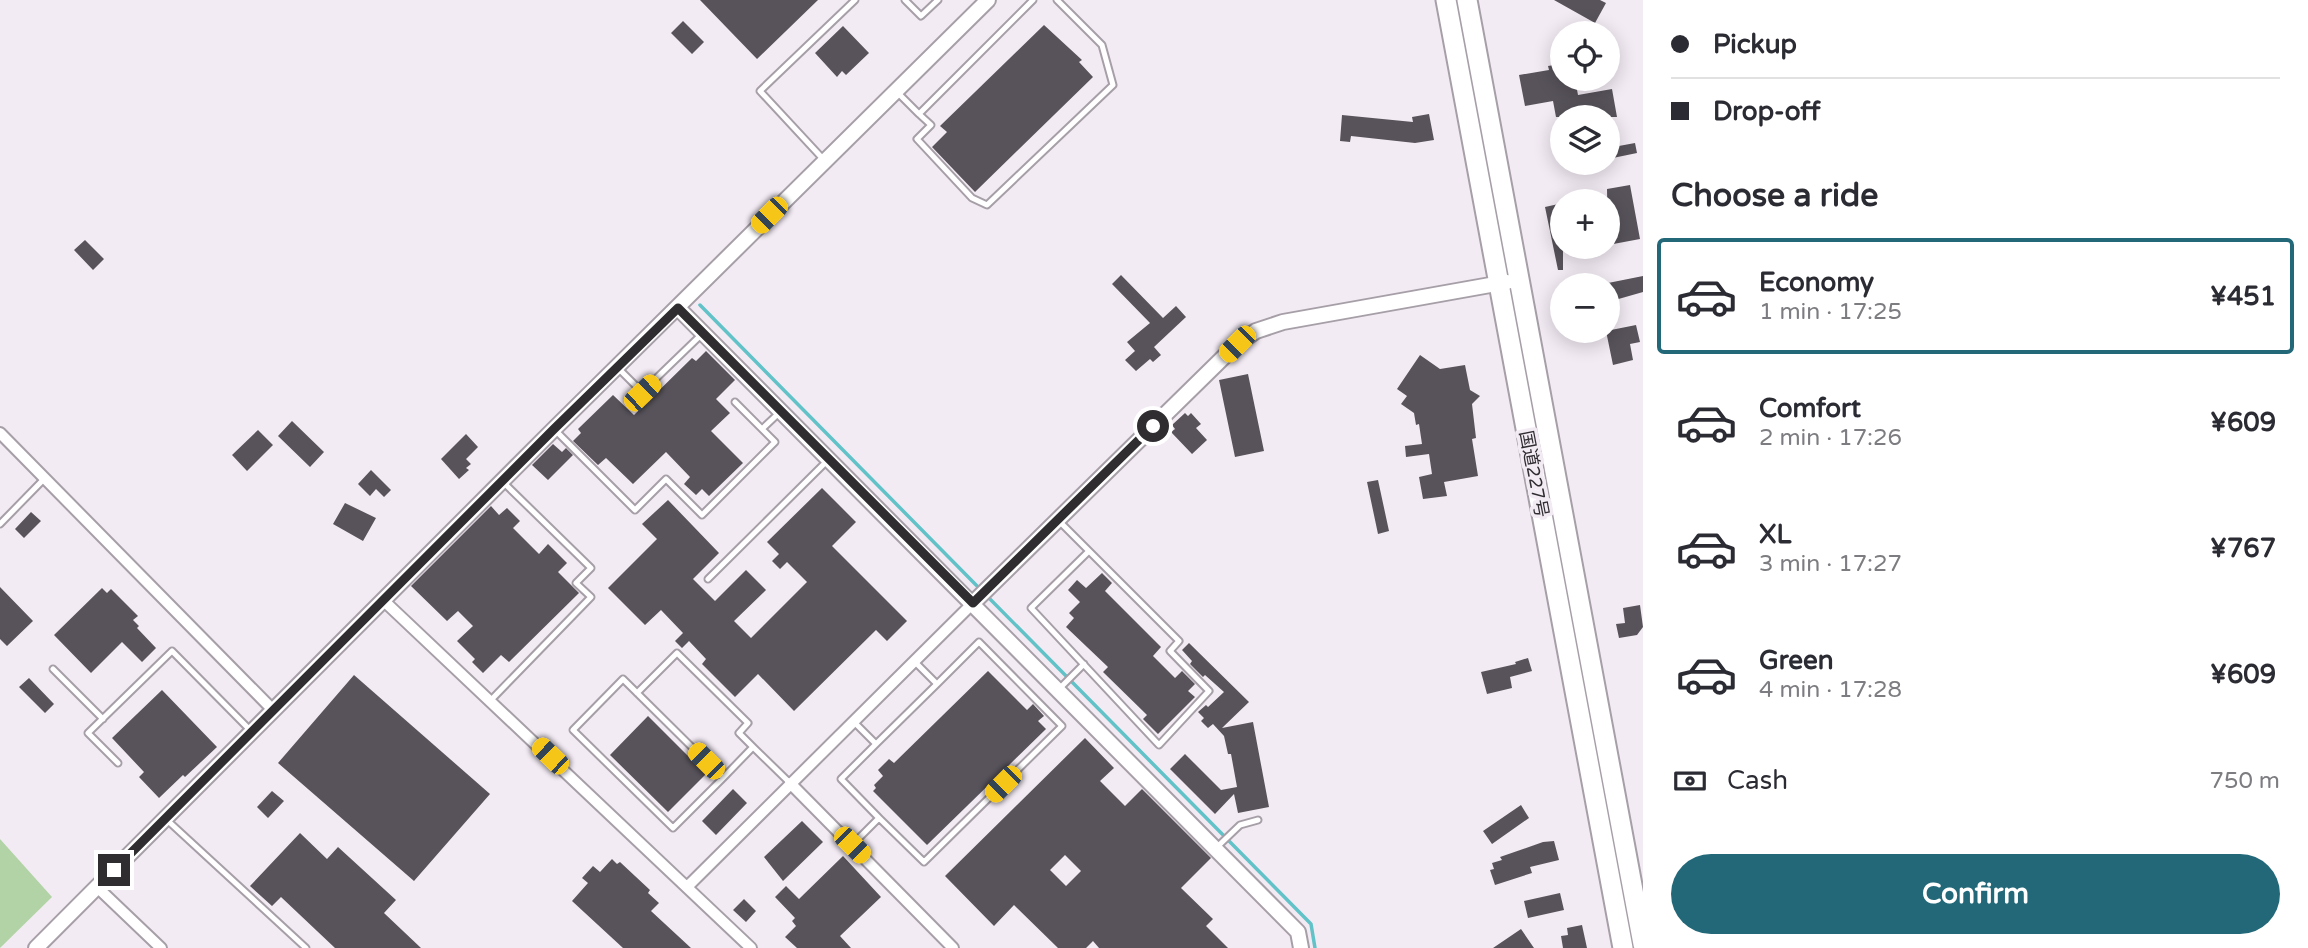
<!DOCTYPE html>
<html lang="en">
<head>
<meta charset="utf-8">
<style>
	body { margin:0; font-family:"Varela Round","Noto Sans JP",sans-serif; background:#f2f2f3; color:#2b2b33; height:100vh; display:flex; flex-direction:column; font-size:26px; white-space:nowrap }
	* { box-sizing:border-box; margin:0 }
	p { font-size:23px; color:#7c7c81 }
	.icon { flex:none; width:38px; height:38px; fill:none; stroke:currentColor; stroke-width:2; stroke-linecap:round; stroke-linejoin:round }
	.map { position:relative; flex:1; overflow:hidden }
	.panel { display:flex; flex-direction:column; background:#fff; width:665px }
	.panel>* { flex:none }
	.guide { display:grid; align-content:center; height:154px; padding:0 28px; background:#fff }
	.buttons { position:absolute; left:1550px; top:21px; display:grid; gap:14px }
	.buttons a { display:grid; place-items:center; width:70px; height:70px; border-radius:50%; background:#fff; box-shadow:0 4px 18px #0003; font-size:35px }
	.end { position:absolute; width:32px; height:32px; margin:-16px; border:9px solid #302d31; background:#fff; box-shadow:0 0 0 4px #fff }
	.from { border-radius:50% }
	.car { position:absolute; width:21px; height:42px; margin:-21px -10px; border-radius:9px; box-shadow:0 0 5px 2px #0007; background:linear-gradient(#f5c518 24%,#345 0 40%,#f5c518 0 76%,#345 0 86%,#f5c518 0) }
	.guide b { display:flex; align-items:center; gap:24px; height:66px; font-size:26px }
	.guide b+b { border-top:2px solid #e1e1e2 }
	.guide i { width:18px; height:18px; background:#2b2b33 }
	ul { padding:0; list-style:none }
	li { display:flex; align-items:center; gap:21px; height:116px; margin:0 14px 10px; padding:0 14px; border:4px solid transparent; border-radius:7px }
	li div { flex:1 }
	li b { display:block; font-size:26px }
	li em { font-style:normal; font-weight:700 }
	li.on { border-color:#226878 }
	li>.icon { width:63px; height:63px; stroke-width:1.5 }
	h2 { padding:0 28px; font-size:32px; line-height:84px }
	.pay { display:flex; align-items:center; gap:18px; height:77px; padding:0 28px; font-size:26px }
	.pay p { margin-inline-start:auto }
	.cta { display:flex; gap:14px; margin-top:auto; padding:14px 28px }
	.cta a { flex:1; height:80px; border-radius:42px; background:#226878; color:#fff; font-size:28px; font-weight:700; line-height:80px; text-align:center }
	main { display:flex; flex:1; min-height:0 }
	.map>svg:first-child { display:block }
	.green { fill:#b1d3a5 }
	.lines { fill:none; stroke-linecap:round; stroke-linejoin:round }
	.stream { stroke:#61c2c8; stroke-width:3.5 }
	.building { fill:#58535b; fill-rule:evenodd }
	.lane-casing { stroke:#a79fa8; stroke-width:9 }
	.street-casing { stroke:#a79fa8; stroke-width:14 }
	.secondary-casing { stroke:#a79fa8; stroke-width:18 }
	.highway-casing { stroke:#a79fa8; stroke-width:23 }
	.lane { stroke:#fff; stroke-width:5 }
	.street { stroke:#fff; stroke-width:10 }
	.secondary { stroke:#fff; stroke-width:14 }
	.highway { stroke:#fff; stroke-width:19 }
	.route { stroke:#302d31; stroke-width:9 }
	.labels { text-anchor:middle; dominant-baseline:central; stroke-width:7; stroke-linejoin:round; paint-order:stroke }
	.street-label { font-size:18px; fill:#302d31; stroke:#f3ebf4 }
</style>
</head>
<body>
<main>
<div class="map">
<svg width="1643" height="948" viewBox="0 0 1643 948">
	<rect width="100%" height="100%" fill="#f3ebf4"/>
	<path class="green" d="M0,839l52,58 -52,51z"/>
	<g class="lines">
		<path class="stream" d="M700,305l281,285
			M987,596l324,328 4,24"/>
	</g>
	<path class="building" d="M700,0h118l-61,59z
		M1554,0h46l6,3 -11,20z
		M683,21l21,21 -12,12 -21,-21z
		M1044,25l38,35 -3,2 14,15 -118,115 -43,-45 15,-15 -7,-6z
		M843,26l26,27 -23,22 -4,-4 -5,6 -22,-24z
		M1560,64v5l3,-1v11h12l3,16 34,-6 5,28h-61l-3,-16 -28,5 -6,-31 30,-5 -1,-4z
		M1429,114l5,26 -19,3 -64,-7 -1,6 -10,-1 2,-26 71,7 -1,-5z
		M1635,143l2,10 -29,6v-11z
		M1630,185l10,54 -32,6 -1,-56z
		M1563,203v67h-5l-13,-63z
		M85,240l19,19 -11,11 -19,-20z
		M1121,275l42,43 13,-12 10,11 -32,30 7,8 -8,7 -3,-3 -14,12 -11,-11 10,-9 -8,-9 23,-19 -38,-39z
		M1643,276v16l-35,10v-19z
		M1636,325l4,17 -10,2 3,16 -20,5 -7,-34z
		M706,351l29,29 -19,19 14,14 -19,18 32,32 -34,33 -7,-7 -6,6 -12,-11 6,-7 -24,-25 -33,32 -27,-26 -8,7 -25,-24 8,-8 -3,-4 35,-34 21,20 58,-57 4,3z
		M1420,355l20,14 25,-4 5,25 10,6 -8,8 4,34 -4,1 6,37 -34,6 3,14 -24,3 -4,-22 13,-3 -3,-20 -23,3 -1,-11 17,-2 -3,-20 -3,1 -2,-12 -13,-9 6,-8 -10,-7z
		M1248,374l16,77 -29,6 -16,-77z
		M1185,413l3,3 3,-3 10,11 -5,4 11,12 -15,14 -21,-22 4,-3 -3,-4z
		M292,421l32,31 -14,15 -32,-31z
		M258,430l15,15 -26,26 -15,-16z
		M466,434l12,13 -12,12 5,5 -5,4 3,2 -10,9 -18,-20z
		M553,444l9,8 4,-4 7,7 -25,25 -16,-15z
		M371,470l20,20 -7,7 -8,-8 -6,7 -12,-12z
		M1378,480l11,51 -11,3 -11,-52z
		M822,488l34,34 -24,24 75,75 -20,20 -11,-11 -82,81 -36,-37 -23,23 -33,-33 4,-5 -17,-18 -7,7 -7,-7 8,-8 -22,-23 -16,15 -37,-37 49,-49 -15,-15 26,-24 51,53 -26,26 22,22 31,-31 20,20 -32,31 17,17 56,-56 -20,-20 -7,7 -8,-8 7,-7 -12,-12z
		M345,503l31,15 -13,23 -30,-17z
		M491,506l8,9 8,-7 13,13 -7,7 26,26 9,-10 19,19 -9,9 21,21 -70,69 -8,-7 -18,18 -11,-11 3,-3 -18,-18 16,-15 -15,-15 -11,10 -36,-35z
		M31,512l10,9 -17,17 -9,-9z
		M1102,573l10,10 -7,8 56,56 -8,9 22,22 7,-7 13,13 -7,7 7,6 -37,37 -15,-15 4,-4 -44,-43 5,-5 -42,-40 8,-9 -5,-5 11,-11 -12,-12 9,-10 9,8z
		M0,587l33,34 -26,25 -7,-7z
		M102,588l5,5 4,-4 27,27 -5,4 6,6 -2,2 19,20 -14,14 -20,-20 -31,31 -37,-38z
		M1640,605l3,22 -6,8 -18,3 -3,-14 9,-1 -2,-15z
		M1189,643l60,59 -27,26 31,-6 16,85 -31,6 -4,-19 -19,20 -45,-45 15,-15 36,36 16,-3 -6,-33h-3l-4,-18 -11,-12 -5,4 -7,-7 3,-3 -6,-6 8,-7 2,2 16,-15 -19,-17 -2,2 -13,-13 2,-3 -10,-11z
		M1528,658l4,13 -22,6 2,11 -25,6 -6,-22 35,-8 -1,-2z
		M988,671l39,39 6,-6 11,12 -6,5 8,8 -119,116 -54,-54 3,-3 -2,-3 9,-9 -5,-6 11,-11 5,4z
		M354,675l136,119 -76,87 -136,-118z
		M29,678l25,26 -9,9 -26,-26z
		M162,690l55,57 -32,30 -2,-2 -24,23 -20,-21 5,-5 -32,-34z
		M648,716l58,58 -38,38 -58,-57z
		M1085,738l29,30 -14,13 25,25 17,-17 69,69 -30,30 32,31 -7,7 22,22h-129l-6,-7 -7,7h-28l-44,-43 -20,21 -49,-50zM1065,855l16,16 -15,15 -16,-16z
		M733,789l14,14 -31,32 -14,-14z
		M272,791l12,10 -16,17 -11,-11z
		M1521,805l8,13 -37,26 -9,-13z
		M802,821l21,21 -40,39 -19,-24z
		M300,833l27,26 11,-12 58,53 -12,13 37,35h-86l-54,-51 -9,9 -22,-20z
		M1554,841l5,19 -29,7 2,6 -37,12 -5,-15 4,-1 -2,-6 10,-3 -2,-3 43,-15z
		M843,856l38,41 -41,39 11,12h-54l-12,-11 11,-11 -4,-5 3,-3 -20,-21 11,-11 13,13z
		M612,859l5,5 3,-2 30,28 -2,3 11,10 -8,8 40,37h-68l-51,-47 16,-18 -6,-5 11,-12 7,6z
		M1560,893l4,17 -36,8 -4,-17z
		M744,899l12,12 -10,11 -13,-12z
		M1582,925l5,23h-24l-2,-12 7,-1 -1,-7z
		M1521,929l13,19h-41z"/>
	<g class="lines">
		<g class="lane-casing">
			<path id="lane" d="M905,0l16,16 17,-16
				M897,92l22,22 114,-114
				M919,114l12,11 -14,14 55,59 15,7 126,-120 -11,-40 -45,-45
				M824,160l-64,-69 95,-91
				M617,367l25,25 60,-58
				M762,429l18,-17
				M556,431l79,79 31,-31 36,36 73,-73 -40,-40
				M1060,522l29,29 -58,57 128,137 50,-54 -39,-40 9,-10 -90,-90
				M0,524l44,-45
				M708,579l120,-119
				M53,669l50,50
				M623,679l100,99 -50,50 -100,-98z
				M1059,689l25,-25
				M637,693l40,-40 71,70 -9,10 14,14
				M491,700l100,-103 -15,-14 15,-15 -87,-85
				M854,722l22,22 61,-60 -22,-22
				M118,763l-30,-30 84,-82 78,79
				M723,778l30,-31 37,36
				M879,818l45,44 138,-136 -83,-84 -42,42
				M167,820l139,128
				M852,845l27,-27 -38,-39 35,-35
				M1215,849l25,-24 18,-5"/>
		</g>
		<g class="street-casing">
			<path id="street" d="M0,433l273,277
				M383,600l368,348
				M790,783l163,165
				M97,887l64,61
				M687,887l286,-284"/>
		</g>
		<g class="secondary-casing">
			<path id="secondary" d="M678,308l620,624 3,16
				M973,603l264,-259 19,-13 27,-9 224,-40
				M36,948l518,-519 434,-429"/>
		</g>
		<g class="highway-casing">
			<path id="highway" d="M1446,0l177,948
				M1467,0l176,944"/>
		</g>
		<use href="#lane" class="lane"/>
		<use href="#street" class="street"/>
		<use href="#secondary" class="secondary"/>
		<use href="#highway" class="highway"/>
	</g>
	<g class="lines">
		<path class="route" d="M114,870l440,-441 124,-121 295,295 180,-177"/>
	</g>
	<g class="labels">
		<g class="street-label">
			<text transform="translate(1534 474) rotate(79)">国道227号</text>
		</g>
	</g>
</svg>
<div class="buttons">
<a><svg class="icon" aria-label="locate" viewBox="0 0 24 24"><circle cx="12" cy="12" r="6"/><path d="M12 2v4M12 18v4M2 12h4M18 12h4"/></svg></a>
<a><svg class="icon" aria-label="layers" viewBox="0 0 24 24"><path d="M12 4l9 5-9 5-9-5zM3 14l9 5 9-5"/></svg></a>
<a>+</a>
<a>−</a>
</div>
<i class="end from" style="left:1153px;top:426px"></i>
<i class="end" style="left:114px;top:870px"></i>
<i class="car" style="left:769px;top:215px;rotate:225deg"></i>
<i class="car" style="left:1237px;top:344px;rotate:225deg"></i>
<i class="car" style="left:642px;top:393px;rotate:46deg"></i>
<i class="car" style="left:550px;top:756px;rotate:314deg"></i>
<i class="car" style="left:706px;top:761px;rotate:315deg"></i>
<i class="car" style="left:1003px;top:784px;rotate:225deg"></i>
<i class="car" style="left:852px;top:845px;rotate:135deg"></i>
</div>
<section class="panel">
<div class="guide">
<b><i class="from"></i>Pickup</b>
<b><i></i>Drop-off</b>
</div>
<h2>Choose a ride</h2>
<ul>
<li class="on"><svg class="icon" aria-label="car" viewBox="0 0 24 24"><path d="M5 17H2v-5l4-1 3-4h7l3 4 3 1v5h-3M9 17h6M6 11h13"/><circle cx="7" cy="17" r="2"/><circle cx="17" cy="17" r="2"/></svg><div><b>Economy</b><p>1 min · 17:25</p></div><em>¥451</em></li>
<li><svg class="icon" aria-label="car" viewBox="0 0 24 24"><path d="M5 17H2v-5l4-1 3-4h7l3 4 3 1v5h-3M9 17h6M6 11h13"/><circle cx="7" cy="17" r="2"/><circle cx="17" cy="17" r="2"/></svg><div><b>Comfort</b><p>2 min · 17:26</p></div><em>¥609</em></li>
<li><svg class="icon" aria-label="car" viewBox="0 0 24 24"><path d="M5 17H2v-5l4-1 3-4h7l3 4 3 1v5h-3M9 17h6M6 11h13"/><circle cx="7" cy="17" r="2"/><circle cx="17" cy="17" r="2"/></svg><div><b>XL</b><p>3 min · 17:27</p></div><em>¥767</em></li>
<li><svg class="icon" aria-label="car" viewBox="0 0 24 24"><path d="M5 17H2v-5l4-1 3-4h7l3 4 3 1v5h-3M9 17h6M6 11h13"/><circle cx="7" cy="17" r="2"/><circle cx="17" cy="17" r="2"/></svg><div><b>Green</b><p>4 min · 17:28</p></div><em>¥609</em></li>
</ul>
<div class="pay"><svg class="icon" aria-label="cash" viewBox="0 0 24 24"><path d="M3 7h18v10H3z"/><circle cx="12" cy="12" r="2"/></svg>Cash<p>750 m</p></div>
<div class="cta"><a>Confirm</a></div>
</section>
</main>
</body>
</html>
